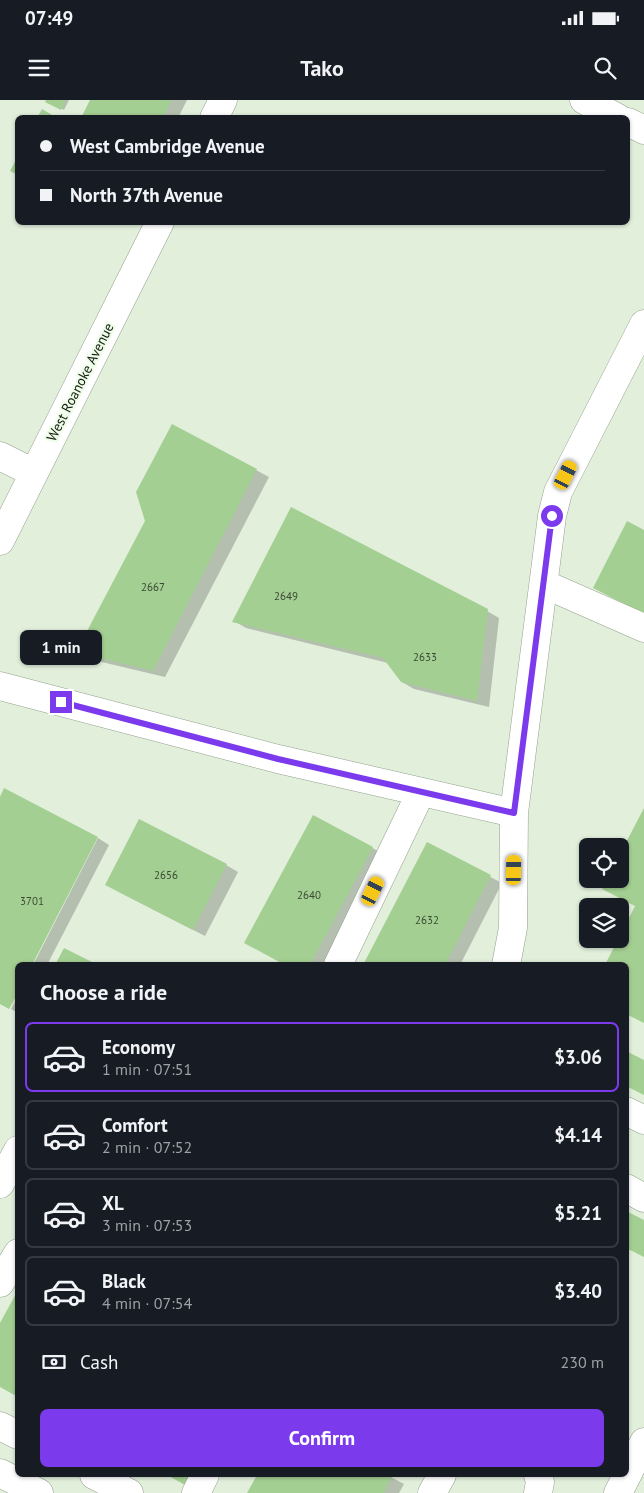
<!DOCTYPE html>
<html lang="en">
<head>
<meta charset="utf-8">
<style>
	body { margin:0; font-family:"PT Sans",sans-serif; background:#20242c; color:#f1f3f6; height:100vh; display:flex; flex-direction:column; font-size:19px; white-space:nowrap }
	* { box-sizing:border-box; margin:0 }
	p { font-size:16px; color:#9ea1a6 }
	.icon { flex:none; width:28px; height:28px; fill:none; stroke:currentColor; stroke-width:2; stroke-linecap:round; stroke-linejoin:round }
	.map { position:relative; flex:1; overflow:hidden }
	.side { position:absolute; left:15px; top:862px; width:614px; height:515px; display:flex; flex-direction:column; background:#171b24; border-radius:8px; box-shadow:0 1px 4px #0004 }
	.side>* { flex:none }
	.banner { position:absolute; left:15px; top:15px; width:615px; height:110px; border-radius:8px; box-shadow:0 1px 4px #0004; display:grid; align-content:center; height:110px; padding:0 25px; background:#171b24 }
	.controls { position:absolute; left:579px; top:738px; display:grid; gap:10px }
	.controls a { display:grid; place-items:center; width:50px; height:50px; border-radius:8px; background:#171b24; box-shadow:0 1px 4px #0004; font-size:25px }
	.end { position:absolute; width:22px; height:22px; margin:-11px; border:6px solid #7c3aed; background:#fff; box-shadow:0 0 0 2px #fff }
	.from { border-radius:50% }
	.bubble { position:absolute; height:35px; border-radius:8px; background:#171b24; box-shadow:0 1px 4px #0004; font-size:16px; font-weight:700; line-height:35px; text-align:center }
	.car { position:absolute; width:15px; height:30px; margin:-15px -8px; border-radius:6px; box-shadow:0 0 4px 1px #0007; background:linear-gradient(#f5c518 24%,#345 0 40%,#f5c518 0 76%,#345 0 86%,#f5c518 0) }
	.banner b { display:flex; align-items:center; gap:18px; height:48px; font-size:19px }
	.banner b+b { border-top:1px solid #363941 }
	.banner i { width:12px; height:12px; background:#f1f3f6 }
	ul { padding:0; list-style:none }
	li { display:flex; align-items:center; gap:15px; height:70px; margin:0 10px 8px; padding:0 15px; border:2px solid #363941; border-radius:8px }
	li div { flex:1 }
	li b { display:block; font-size:19px }
	li em { font-style:normal; font-weight:700 }
	li.active { border-color:#7c3aed }
	li>.icon { width:45px; height:45px; stroke-width:1.5 }
	h2 { padding:0 25px; font-size:22px; line-height:60px }
	.pay { display:flex; align-items:center; gap:12px; height:55px; padding:0 25px; font-size:19px }
	.pay p { margin-inline-start:auto }
	.cta { display:flex; gap:10px; margin-top:auto; padding:10px 25px }
	.cta a { flex:1; height:58px; border-radius:8px; background:#7c3aed; color:#fff; font-size:20px; font-weight:700; line-height:58px; text-align:center }
	.status { display:flex; justify-content:space-between; align-items:center; height:35px; padding:0 25px; background:#171b24; direction:ltr }
	.status svg { height:14px; fill:currentColor }
	header { display:flex; justify-content:space-between; align-items:center; height:65px; padding:0 25px; background:#171b24; font-size:22px; font-weight:700 }
	.map>svg:first-child { display:block }
	.shadow { fill:#0003 }
	.building { fill:#a4cf92 }
	.lines { fill:none; stroke-linecap:round; stroke-linejoin:round }
	.minor-casing { stroke:#94a18e; stroke-width:29 }
	.minor { stroke:#fff; stroke-width:28 }
	.route { stroke:#7c3aed; stroke-width:6 }
	.labels { text-anchor:middle; dominant-baseline:central; stroke-width:4.5; stroke-linejoin:round; paint-order:stroke }
	.number-label { font-size:11px; fill:#3a4934 }
	.street-label { font-size:14px; fill:#171c15; stroke:#eefde8 }
</style>
</head>
<body>
<div class="status"><b>07:49</b><svg viewBox="0 0 49 12"><path d="M0 12V9h3v3zM5 12V6h3v6zM10 12V3h3v9zM15 12V0h3v12zM26 1h20v11H26zM47 4h2v5h-2z"/></svg></div>
<header><svg class="icon" aria-label="menu" viewBox="0 0 24 24"><path d="M4 6h16M4 12h16M4 18h16"/></svg>Tako<svg class="icon" aria-label="search" viewBox="0 0 24 24"><circle cx="10" cy="10" r="6"/><path d="M15 15l6 6"/></svg></header>
<div class="map">
<svg width="644" height="1393" viewBox="0 0 644 1393">
	<rect width="100%" height="100%" fill="#e1efdb"/>
	<path class="shadow" d="M47,0h22l-5,10 -18,-9z
		M92,0h95l-9,18h-95z
		M172,326l97,51 -104,200 -76,-18 -12,-7 69,-131z
		M487,511l12,7 -10,89 -75,-18 -12,-7 -14,-19 -142,-35 -12,-7z
		M314,716l71,39 -59,110h-39z
		M98,738l11,7 -62,120h-14z
		M427,744l75,39 -42,82h-96z
		M226,765l12,7 -33,64 -86,-44z
		M18,896v17l-7,-4z
		M258,1375h129l17,9 -5,9h-150z"/>
	<path class="building" d="M46,0h20l-5,10 -16,-8z
		M90,0h81l-8,18h-82z
		M42,9l15,9h-20z
		M18,56v19l-8,-4z
		M172,324l85,45 -104,202 -77,-19 69,-131 -9,-29z
		M291,407l197,102 -11,92 -76,-19 -18,-24 -151,-36z
		M627,421l17,9v84l-51,-26z
		M4,688l94,49 -66,128h-14v28l-9,16 -9,-5v-207z
		M644,708v215l-18,-9v-49h-21l13,-26h2v-3l15,-30 -33,-17 5,-10h13v-25z
		M313,715l60,32 -63,118h-25l-41,-22z
		M139,719l88,45 -34,66 -88,-45z
		M427,742l64,33 -46,90h-82z
		M64,848l34,17h-43z
		M626,951l18,9v35l-18,-9z
		M626,1111l18,9v37l-18,-9z
		M18,1190v107l-18,-10v-64z
		M167,1375h23l-5,10z
		M257,1375h133l2,1 -8,17h-137z"/>
	<g class="lines">
		<g class="minor-casing">
			<path id="minor" d="M584,0l34,18
				M214,18l9,-18
				M628,22l16,8
				M0,356l34,17
				M0,441l160,-319
				M544,484l100,44
				M0,586l278,73 236,54
				M338,865l83,-173
				M506,865l7,-37 1,-115 38,-297 6,-24 86,-168
				M626,1011l18,9
				M0,1084l18,-34
				M626,1088l18,10
				M0,1183l18,-30
				M0,1326l18,9
				M0,1373l39,20
				M94,1375l35,18
				M196,1393l9,-18
				M432,1393l10,-18
				M538,1393l2,-11 -2,-7
				M618,1393l26,-51"/>
		</g>
		<use href="#minor" class="minor"/>
	</g>
	<g class="lines">
		<path class="route" d="M61,602l217,57 236,54 38,-297"/>
	</g>
	<g class="labels">
		<g class="number-label">
			<text x="153" y="487">2667</text>
			<text x="286" y="496">2649</text>
			<text x="425" y="557">2633</text>
			<text x="166" y="775">2656</text>
			<text x="309" y="795">2640</text>
			<text x="32" y="801">3701</text>
			<text x="427" y="820">2632</text>
		</g>
		<g class="street-label">
			<text transform="translate(80 282) rotate(-63)">West Roanoke Avenue</text>
		</g>
	</g>
</svg>
<div class="controls">
<a><svg class="icon" aria-label="locate" viewBox="0 0 24 24"><circle cx="12" cy="12" r="6"/><path d="M12 2v4M12 18v4M2 12h4M18 12h4"/></svg></a>
<a><svg class="icon" aria-label="layers" viewBox="0 0 24 24"><path d="M12 4l9 5-9 5-9-5zM3 14l9 5 9-5"/></svg></a>
</div>
<i class="end from" style="left:552px;top:416px"></i>
<i class="end" style="left:61px;top:602px"></i>
<div class="bubble" style="left:20px;top:530px;width:82px">1 min</div>
<i class="car" style="left:566px;top:375px;rotate:27deg"></i>
<i class="car" style="left:514px;top:770px;rotate:1deg"></i>
<i class="car" style="left:373px;top:791px;rotate:26deg"></i>
<div class="banner">
<b><i class="from"></i>West Cambridge Avenue</b>
<b><i></i>North 37th Avenue</b>
</div>
<section class="side">
<h2>Choose a ride</h2>
<ul>
<li class="active"><svg class="icon" aria-label="car" viewBox="0 0 24 24"><path d="M5 17H2v-5l4-1 3-4h7l3 4 3 1v5h-3M9 17h6M6 11h13"/><circle cx="7" cy="17" r="2"/><circle cx="17" cy="17" r="2"/></svg><div><b>Economy</b><p>1 min · 07:51</p></div><em>$3.06</em></li>
<li><svg class="icon" aria-label="car" viewBox="0 0 24 24"><path d="M5 17H2v-5l4-1 3-4h7l3 4 3 1v5h-3M9 17h6M6 11h13"/><circle cx="7" cy="17" r="2"/><circle cx="17" cy="17" r="2"/></svg><div><b>Comfort</b><p>2 min · 07:52</p></div><em>$4.14</em></li>
<li><svg class="icon" aria-label="car" viewBox="0 0 24 24"><path d="M5 17H2v-5l4-1 3-4h7l3 4 3 1v5h-3M9 17h6M6 11h13"/><circle cx="7" cy="17" r="2"/><circle cx="17" cy="17" r="2"/></svg><div><b>XL</b><p>3 min · 07:53</p></div><em>$5.21</em></li>
<li><svg class="icon" aria-label="car" viewBox="0 0 24 24"><path d="M5 17H2v-5l4-1 3-4h7l3 4 3 1v5h-3M9 17h6M6 11h13"/><circle cx="7" cy="17" r="2"/><circle cx="17" cy="17" r="2"/></svg><div><b>Black</b><p>4 min · 07:54</p></div><em>$3.40</em></li>
</ul>
<div class="pay"><svg class="icon" aria-label="cash" viewBox="0 0 24 24"><path d="M3 7h18v10H3z"/><circle cx="12" cy="12" r="2"/></svg>Cash<p>230 m</p></div>
<div class="cta"><a>Confirm</a></div>
</section>
</div>
</body>
</html>
